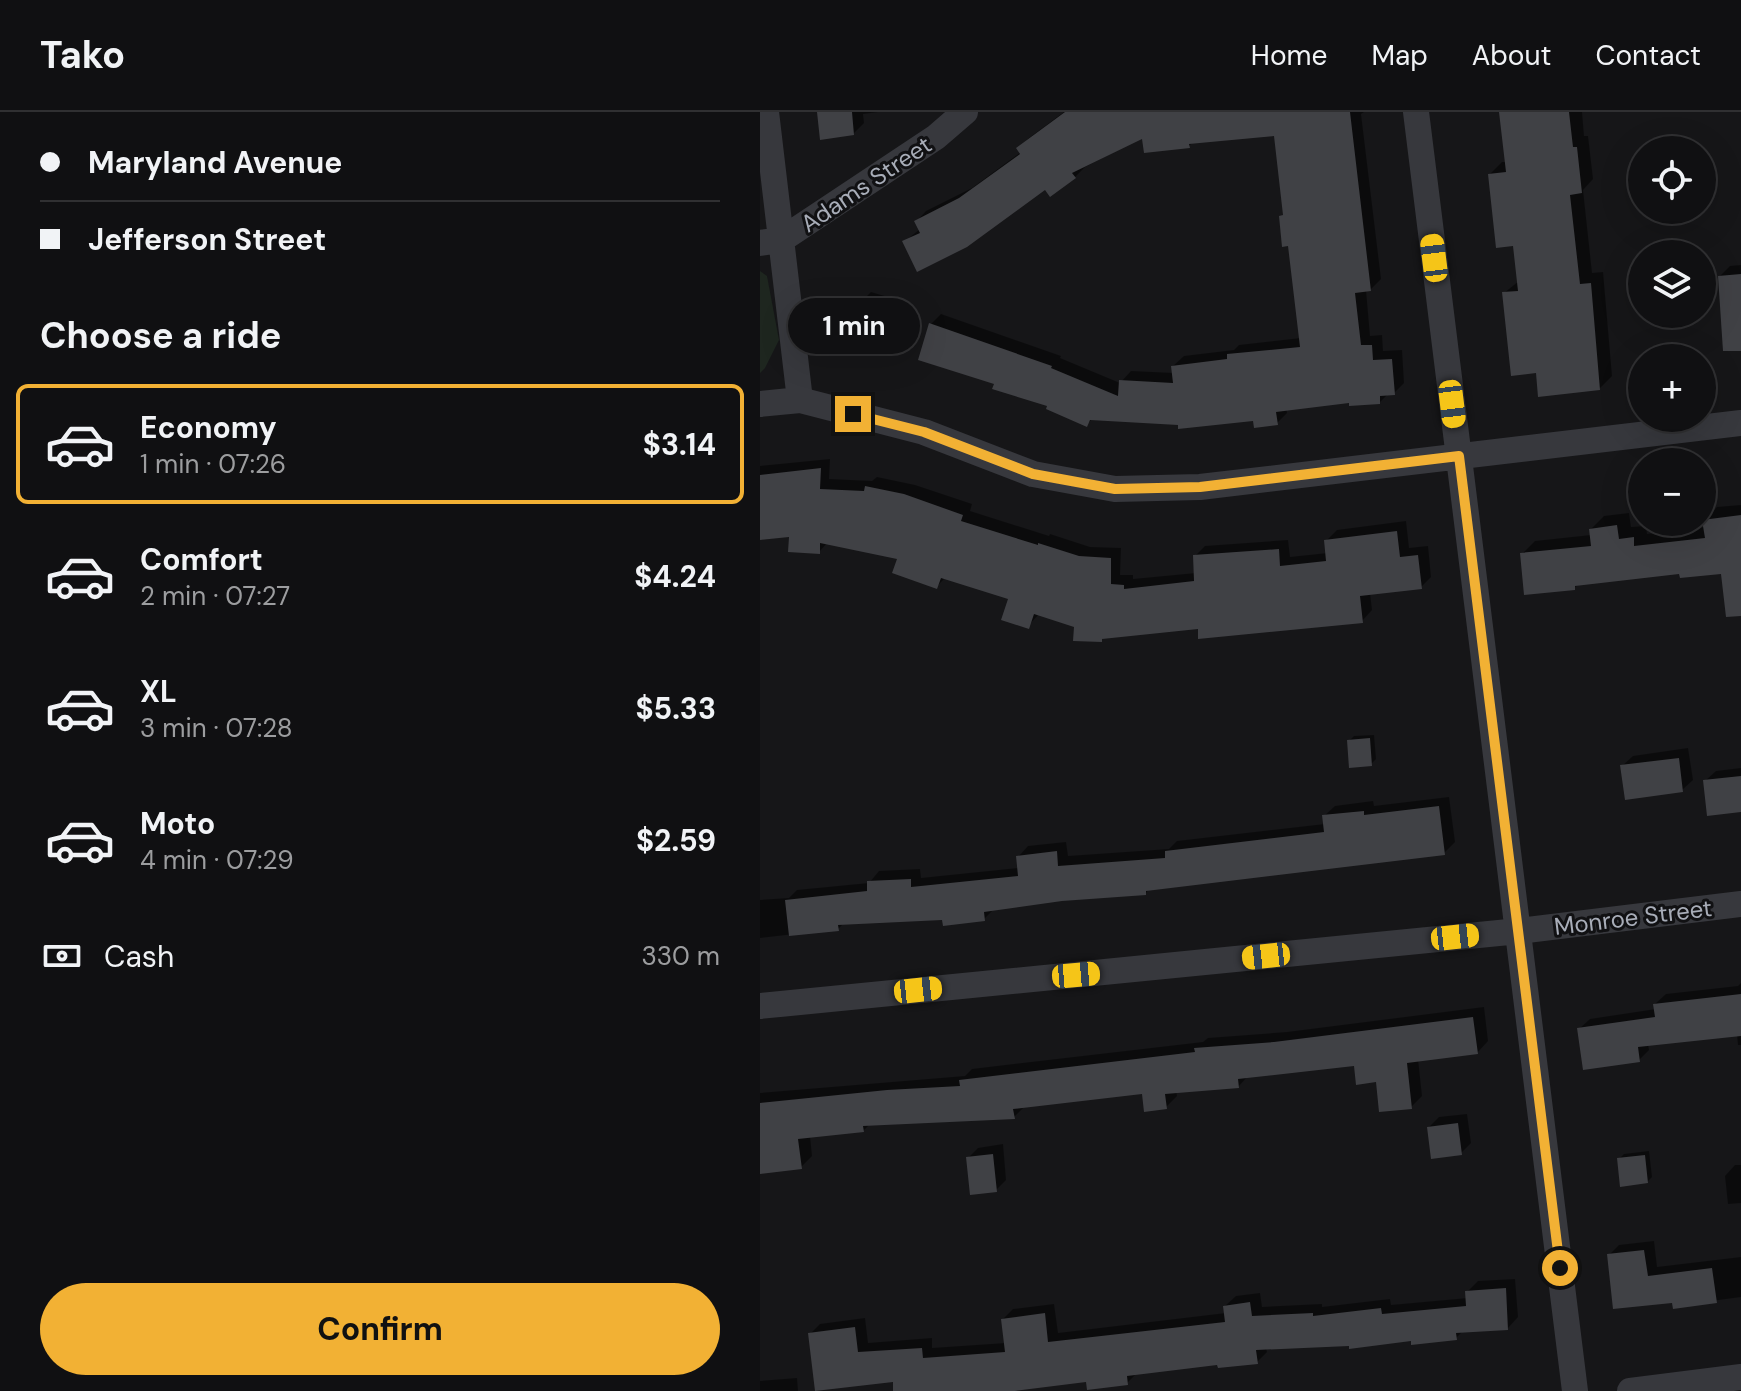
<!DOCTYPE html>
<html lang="en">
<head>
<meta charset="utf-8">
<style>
	body { margin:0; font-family:"DM Sans",sans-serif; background:#19191b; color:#f1f3f6; height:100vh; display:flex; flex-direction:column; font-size:30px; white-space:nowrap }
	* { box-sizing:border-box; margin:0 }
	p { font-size:26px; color:#9c9d9f }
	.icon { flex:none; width:44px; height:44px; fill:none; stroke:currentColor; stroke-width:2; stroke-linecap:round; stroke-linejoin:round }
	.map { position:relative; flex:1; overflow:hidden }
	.drawer { display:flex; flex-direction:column; background:#101012; width:760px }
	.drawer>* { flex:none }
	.hud { display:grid; align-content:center; height:176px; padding:0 40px; background:#101012 }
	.buttons { position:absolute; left:868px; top:24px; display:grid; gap:16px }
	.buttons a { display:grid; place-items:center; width:88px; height:88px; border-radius:50%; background:#101012; box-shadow:0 8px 32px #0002,0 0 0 2px #303032; font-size:40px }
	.end { position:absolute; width:36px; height:36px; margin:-18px; border:10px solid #f2b134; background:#111; box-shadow:0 0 0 4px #111 }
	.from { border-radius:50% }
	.bubble { position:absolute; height:56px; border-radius:28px; background:#101012; box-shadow:0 8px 32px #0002,0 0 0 2px #303032; font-size:26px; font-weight:700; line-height:56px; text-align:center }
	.car { position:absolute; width:24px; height:48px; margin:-24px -12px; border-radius:10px; box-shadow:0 0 6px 2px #0007; background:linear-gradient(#f5c518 24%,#345 0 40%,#f5c518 0 76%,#345 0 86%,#f5c518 0) }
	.hud b { display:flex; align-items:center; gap:28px; height:76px; font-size:30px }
	.hud b+b { border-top:2px solid #303032 }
	.hud i { width:20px; height:20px; background:#f1f3f6 }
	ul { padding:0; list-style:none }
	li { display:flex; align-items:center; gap:24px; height:120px; margin:0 16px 12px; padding:0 24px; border:4px solid transparent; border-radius:12px }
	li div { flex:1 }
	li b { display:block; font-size:30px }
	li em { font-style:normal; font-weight:700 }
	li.current { border-color:#f2b134 }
	li>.icon { width:72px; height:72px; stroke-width:1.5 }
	h2 { padding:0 40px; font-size:36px; line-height:96px }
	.pay { display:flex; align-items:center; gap:20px; height:88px; padding:0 40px; font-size:30px }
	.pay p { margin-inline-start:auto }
	.button { display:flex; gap:16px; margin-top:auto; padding:16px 40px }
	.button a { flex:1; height:92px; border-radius:48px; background:#f2b134; color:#111; font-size:32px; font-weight:700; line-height:92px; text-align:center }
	header { display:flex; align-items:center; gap:48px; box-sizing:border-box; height:112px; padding:0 40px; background:#101012; border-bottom:2px solid #303032 }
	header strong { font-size:38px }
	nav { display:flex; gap:44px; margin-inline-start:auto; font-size:28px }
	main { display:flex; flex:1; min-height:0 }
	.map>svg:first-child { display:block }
	.green { fill:#1e261f }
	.shadow { fill:#0007 }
	.building { fill:#404145 }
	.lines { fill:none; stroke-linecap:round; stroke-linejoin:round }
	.minor { stroke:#37383d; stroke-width:26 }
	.route { stroke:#f2b134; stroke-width:10 }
	.labels { text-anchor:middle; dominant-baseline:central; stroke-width:6; stroke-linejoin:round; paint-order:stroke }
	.street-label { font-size:24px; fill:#a8adb8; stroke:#111113 }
</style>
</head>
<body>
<header>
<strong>Tako</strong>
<nav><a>Home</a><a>Map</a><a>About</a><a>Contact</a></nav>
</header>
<main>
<section class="drawer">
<div class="hud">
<b><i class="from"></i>Maryland Avenue</b>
<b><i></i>Jefferson Street</b>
</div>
<h2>Choose a ride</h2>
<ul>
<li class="current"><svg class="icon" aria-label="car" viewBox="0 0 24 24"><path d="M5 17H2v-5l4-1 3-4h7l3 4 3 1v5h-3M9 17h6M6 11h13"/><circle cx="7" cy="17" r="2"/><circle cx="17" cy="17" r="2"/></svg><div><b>Economy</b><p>1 min · 07:26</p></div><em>$3.14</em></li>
<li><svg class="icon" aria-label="car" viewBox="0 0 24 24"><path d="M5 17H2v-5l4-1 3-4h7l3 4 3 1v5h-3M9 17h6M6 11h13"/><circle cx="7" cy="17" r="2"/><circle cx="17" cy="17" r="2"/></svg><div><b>Comfort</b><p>2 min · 07:27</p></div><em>$4.24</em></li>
<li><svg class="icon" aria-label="car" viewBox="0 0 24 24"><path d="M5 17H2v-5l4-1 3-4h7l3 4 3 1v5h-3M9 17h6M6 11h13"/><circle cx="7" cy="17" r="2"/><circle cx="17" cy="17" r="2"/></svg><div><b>XL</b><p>3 min · 07:28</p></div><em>$5.33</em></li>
<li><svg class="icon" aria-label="car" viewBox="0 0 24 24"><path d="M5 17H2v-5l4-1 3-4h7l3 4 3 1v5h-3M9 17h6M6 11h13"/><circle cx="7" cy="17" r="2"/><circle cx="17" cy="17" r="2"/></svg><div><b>Moto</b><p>4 min · 07:29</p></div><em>$2.59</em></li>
</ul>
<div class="pay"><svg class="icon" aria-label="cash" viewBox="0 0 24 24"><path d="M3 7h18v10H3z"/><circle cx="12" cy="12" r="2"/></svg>Cash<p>330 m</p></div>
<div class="button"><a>Confirm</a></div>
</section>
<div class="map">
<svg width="981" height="1279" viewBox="0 0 981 1279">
	<rect width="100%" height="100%" fill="#161618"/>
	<path class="green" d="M0,159l7,5 12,64 -14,28 -5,5z"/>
	<path class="shadow" d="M59,0h59l-15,2 1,9 -11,11z
		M304,0h300l-3,2 20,165 -10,10 -5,1 4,46 12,-1 1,16 19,-1 2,33 -10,10 -6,1 -8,8 -29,-1 -65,7 1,5 -10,10 -22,-5 -75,6 -87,-6 -6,6 -37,-19 -54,-22 -65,-59 10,-10 120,42 -1,2 60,25 11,-12 43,2 -1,-7 11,-10 50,-6 5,-5 62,-7 -11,-94 -9,-27 4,-4 -9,-79 -83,8 -4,4 -45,-10 -59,31 -10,10 -171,65 16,-13 -4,-7 10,-11 46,-23 49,-36 -3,-4 11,-10z
		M741,0h81l2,24h4l5,43 -10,11 9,83 11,-1 9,104 -12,12 -96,-95 15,-12 -4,-37 -25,-70 12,-12h5z
		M981,153v68l-21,-57 10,-10z
		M111,180l27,8 4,30 -10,10 -26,3 -5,-41z
		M70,347l-1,20 43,2 5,-4 38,8 57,19 -2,7 79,25 1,-2 40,13 31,1 -1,27h13v4l63,-6 -1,-17 10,-10 83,-6 2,17 38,-4 -2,-12 11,-11 69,-9 3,27 19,-2 3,31 -10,10 -51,6 2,17 -10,11 -162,5 -96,11 -3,3 -25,-14 -37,-12 -11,12 -17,-28 -65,-21 -9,9 -38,-29 -71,-15 -9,10 -28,-17 -31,3v-72z
		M981,393v77l-19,-11 -41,1 -102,12 -5,4 -52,-34 13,-13 56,-6v-6l13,-13 25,-3 2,14 15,-1 1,8 58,-7 -1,-7 13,-13z
		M614,623l2,24 -5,5 -22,-23 5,-5z
		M928,636l5,32 -11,10 -60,-24 11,-10z
		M981,656v42l-36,-29 11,-10z
		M689,685l6,45 -11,11 -295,36 -3,4 -84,6 -67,9 -11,11 -40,-1 -100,5 -6,6 -78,9v-38l29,-2 8,-8 72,-7 10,-12 41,-2 1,9 98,-10 -1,-11 10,-11 38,-4 2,14 101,-7 8,-8 148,-17 -1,-8 11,-10 38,-5 1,5z
		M981,871v62h-3l-1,-11 -89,10 1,6 -10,10 -60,-31 11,-10 66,-10 -1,-5 11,-10 72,-8z
		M724,895l4,34 -11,12 -59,6 4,37 -11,11 -55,-43 -108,12 -10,11 -62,4 1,5 -11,11 -22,-15 -119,14 -11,11 -144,7 -7,7 -53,5 2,20 -11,11 -41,5v-79l205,-17 7,-7 231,-27 5,-4 79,-6z
		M707,1002l4,29 -10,10 -32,-26 10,-10z
		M243,1032l3,36 -10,10 -28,-32 10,-10z
		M889,1039l3,26 -5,5 -28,-23 5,-5z
		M975,1053h6v38l-13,1 -3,-28z
		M894,1129l3,26 84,-10v40l-67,9v-5l-65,-46 10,-10z
		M755,1167l3,38 -10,11 -44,2 -8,8 -190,10 1,4 -10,10 -38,1 -82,10 -10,10 -39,-3 -89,11h-104l-1,-11 -84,-46 10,-10 45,-6 3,25 64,-5v10l74,-5 -3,-24 10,-10 41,-5 4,29 168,-20 -1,-7 11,-10 24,-3 2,14 60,-3v3l68,-8 1,6 77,-7 -1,-6 11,-11z
		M37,1266l1,13h-38v-10z"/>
	<path class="building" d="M57,0h35l2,23 -34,5z
		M305,0h285l21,179 -16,2 6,52h11l1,15 19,-1 3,36 -15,1v8l-31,2v-3l-73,9 2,13 -24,3 -1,-7 -75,8v-4l-88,-5 -3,7 -41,-18 1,-3 -55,-17 2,-5 -76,-24 11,-37 123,43 -1,2 67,28 1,-16 54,3 -2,-17 56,-7v-5l73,-7 -12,-101 -6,1 -3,-31 4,-1 -9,-79 -85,8 1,4 -46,5 -2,-14 -70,34 4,5 -26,19 -5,-7 -78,57 -50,25 -15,-31 18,-8 -6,-12 45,-23 61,-44 -4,-6z
		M739,0h70l4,35h4l5,46 -12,2 10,89 11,-1 9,107 -62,7 -2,-24 -25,3 -9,-84 16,-1 -5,-45 -17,2 -8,-74 18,-2z
		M981,162v77h-18l-5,-75z
		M99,189l30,9 4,32 -29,4z
		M61,356l-1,21 44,2 1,-5 39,8 59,21 -2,6 77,24v-2l41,13 32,2v26l13,1v4l70,-8 -1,-26 86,-6 1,17 46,-5 -2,-21 73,-9 3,26 18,-2 4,34 -62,7 3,27 -165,16v-10l-96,10v3l-29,-1 1,-14 -40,-13 -5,15 -28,-9 7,-21 -67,-21 -4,11 -45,-16 5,-14 -77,-16v11l-32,-2 1,-15 -29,3v-65z
		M981,403v101l-15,1 -5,-43 -41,4 -1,-4 -104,12v4l-51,5 -4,-42 71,-7 -2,-17 28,-4 2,14 15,-2v9l71,-8 -3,-18z
		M610,626l2,28 -23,2 -2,-28z
		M919,646l4,34 -58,8 -5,-35z
		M981,664v36l-34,4 -4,-36z
		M679,694l6,49 -299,36v4l-84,6 -78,11 1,9 -42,5 -1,-6 -104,5 1,6 -50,5 -4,-36 82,-9v-10l44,-2v8l107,-11 -2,-20 41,-5 1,15 107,-8v-7l159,-19 -2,-17 42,-4v4z
		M981,882v42l-103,11 2,15 -57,8 -6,-42 78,-11 -2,-13z
		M713,905l5,37 -71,9 5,46 -33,3 -3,-30 -20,3 -2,-19 -116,13 1,9 -74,6 2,15 -23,3 -2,-18 -129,15 2,10 -152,7 1,6 -66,7 4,30 -42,5v-71l127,-13 73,-4 -1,-6 236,-28 -1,-4 80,-6z
		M698,1011l4,32 -31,4 -4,-32z
		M233,1042l4,38 -27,3 -4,-38z
		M885,1043l3,28 -28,4 -3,-29z
		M884,1138l4,26 64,-8 5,35 -44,6 -1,-6 -59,6 -6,-55z
		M746,1176l2,42 -52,3 1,7 -46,5v-4l-62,8v-3l-93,4 2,14 -40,4 -1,-3 -90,11 1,9 -41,5 -1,-8 -71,9h-122v-9l-78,9 -7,-58 47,-6 3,25 64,-4 1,10 82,-6 -4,-33 44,-6 3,29 177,-20 -2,-16 27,-4 2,14 61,-3v3l68,-8 1,6 84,-8 -1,-15z"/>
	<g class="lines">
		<path class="minor" d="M6,0l34,288
			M656,0l159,1279
			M0,131l21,-3 155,-103 29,-25
			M0,292l40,-4 124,32 109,42 82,15 85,-2 541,-64
			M0,894l759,-75 222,-27
			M870,1279l111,-14"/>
	</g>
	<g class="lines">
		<path class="route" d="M93,302l71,18 109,42 82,15 85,-2 259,-31 101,812"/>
	</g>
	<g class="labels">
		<g class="street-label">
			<text transform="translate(106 72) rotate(-34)">Adams Street</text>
			<text transform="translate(873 805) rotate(-7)">Monroe Street</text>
		</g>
	</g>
</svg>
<div class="buttons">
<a><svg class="icon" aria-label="locate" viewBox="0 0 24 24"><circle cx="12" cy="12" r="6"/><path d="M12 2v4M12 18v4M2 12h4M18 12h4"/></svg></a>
<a><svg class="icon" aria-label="layers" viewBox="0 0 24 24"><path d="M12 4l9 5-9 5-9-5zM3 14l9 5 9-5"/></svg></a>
<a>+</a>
<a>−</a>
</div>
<i class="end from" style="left:800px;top:1156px"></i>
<i class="end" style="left:93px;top:302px"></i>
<div class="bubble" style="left:28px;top:186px;width:132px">1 min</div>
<i class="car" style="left:674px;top:146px;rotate:353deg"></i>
<i class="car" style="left:692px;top:292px;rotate:173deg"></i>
<i class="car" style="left:695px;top:825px;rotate:84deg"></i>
<i class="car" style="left:506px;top:844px;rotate:264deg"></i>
<i class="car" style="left:316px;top:863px;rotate:85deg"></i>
<i class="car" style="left:158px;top:878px;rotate:84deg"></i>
</div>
</main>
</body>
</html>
